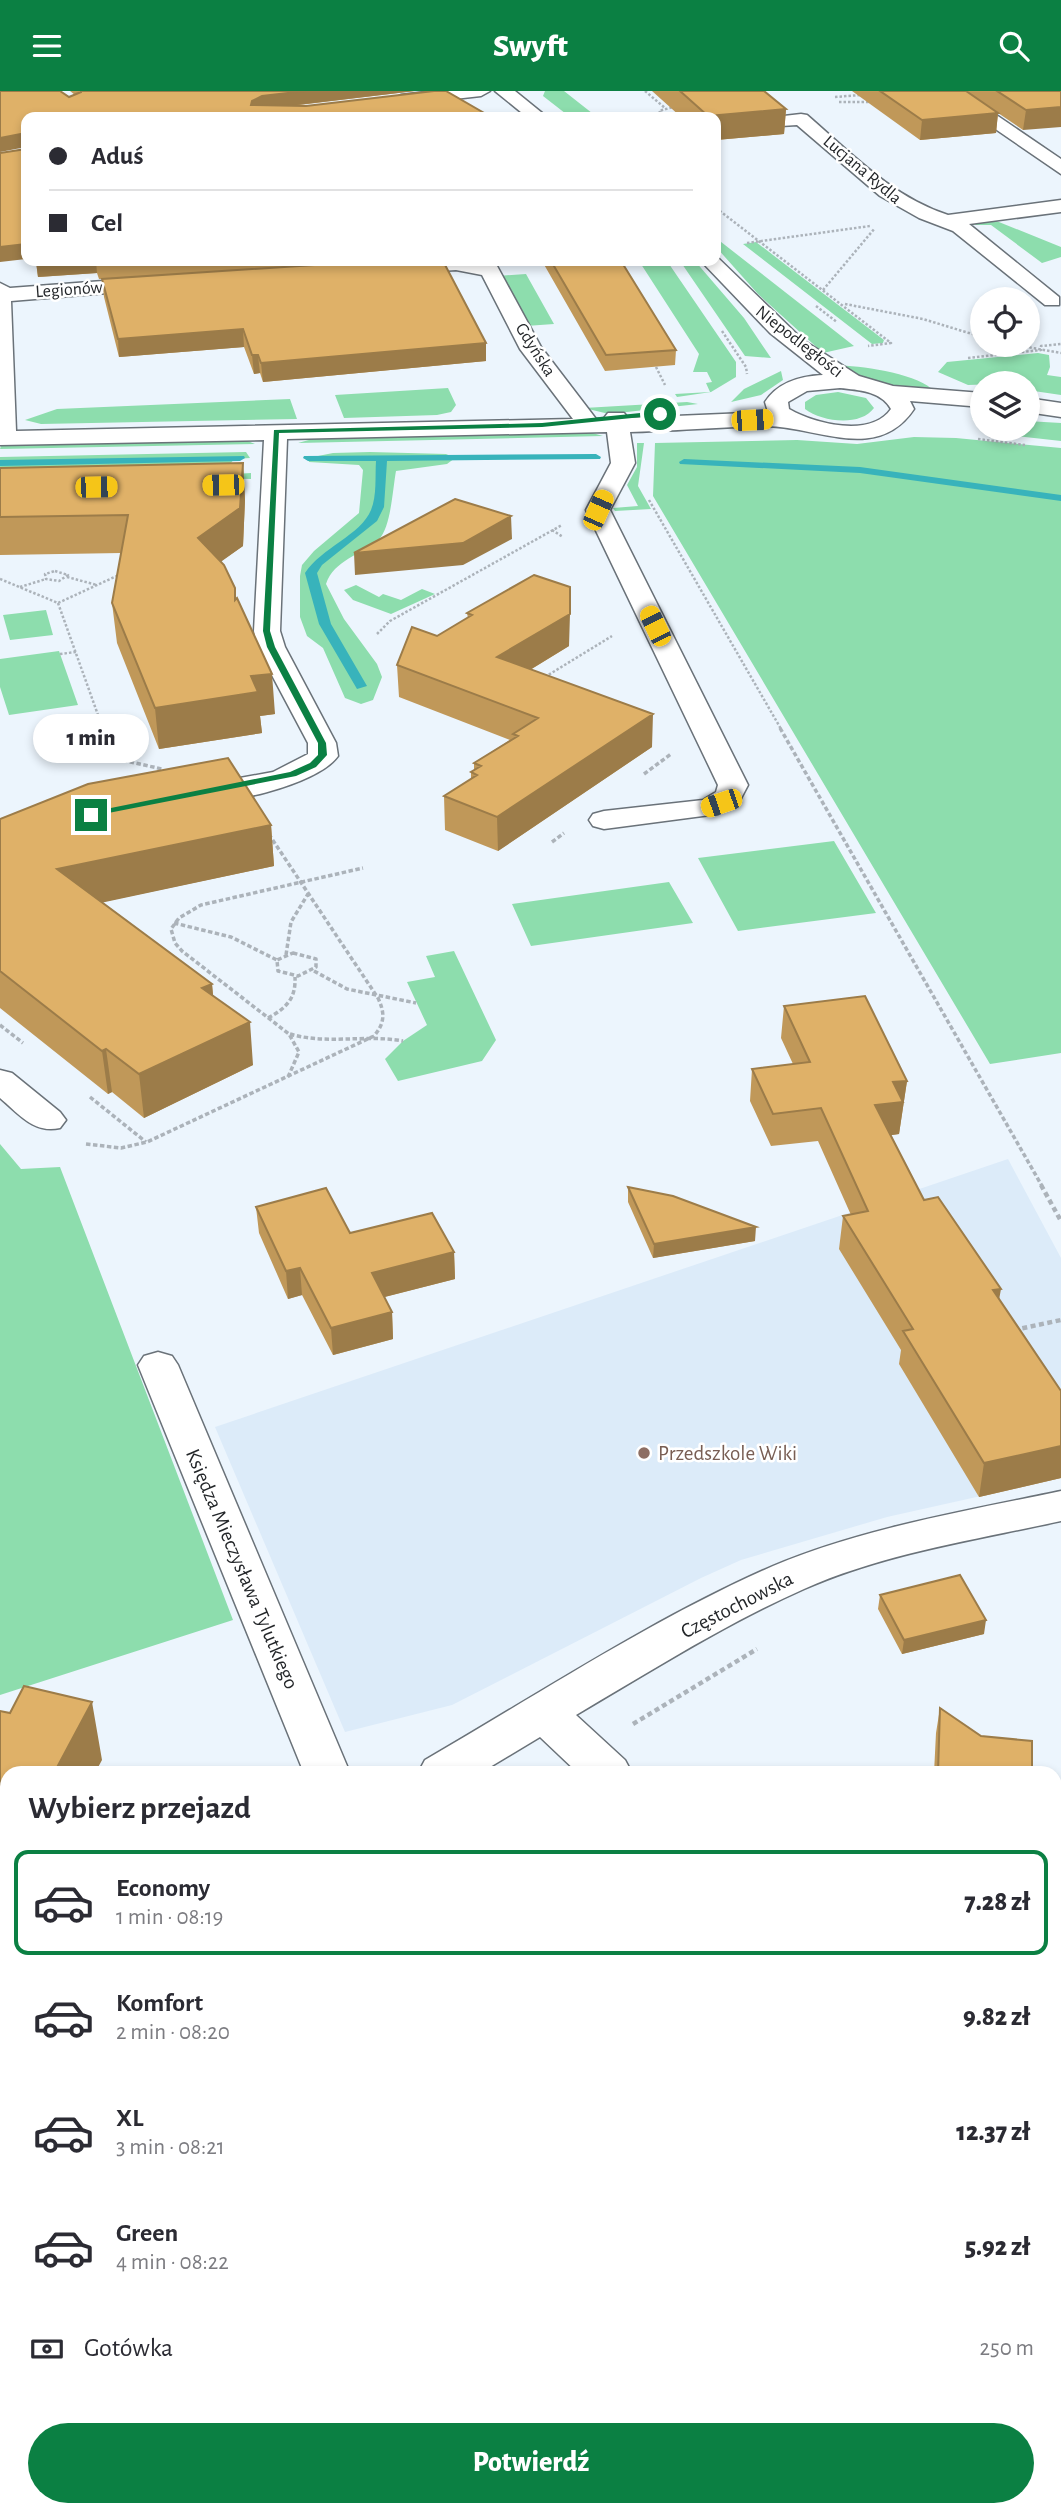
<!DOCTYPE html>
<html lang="pl">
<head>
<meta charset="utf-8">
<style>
	body { margin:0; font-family:"Alegreya Sans",sans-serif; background:#f2f2f3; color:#2b2b33; height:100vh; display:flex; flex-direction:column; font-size:26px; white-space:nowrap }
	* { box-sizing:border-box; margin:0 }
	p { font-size:23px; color:#7c7c81 }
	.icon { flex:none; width:38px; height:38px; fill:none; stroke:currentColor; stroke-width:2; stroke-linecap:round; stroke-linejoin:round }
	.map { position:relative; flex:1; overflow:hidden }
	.drawer { position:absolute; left:0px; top:1675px; width:1062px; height:751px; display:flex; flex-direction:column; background:#fff; border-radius:21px 21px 0 0; box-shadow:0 4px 10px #0003 }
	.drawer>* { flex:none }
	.top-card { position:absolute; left:21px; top:21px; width:700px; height:154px; border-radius:14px; box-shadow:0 4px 10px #0003; display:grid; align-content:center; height:154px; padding:0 28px; background:#fff }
	.buttons { position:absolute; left:970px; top:196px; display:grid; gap:14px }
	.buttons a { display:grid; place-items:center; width:70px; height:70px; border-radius:50%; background:#fff; box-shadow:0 4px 10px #0003; font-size:35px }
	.end { position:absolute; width:32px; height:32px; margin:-16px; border:9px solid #0b8043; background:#fff; box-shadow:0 0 0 4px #fff }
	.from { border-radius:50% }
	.bubble { position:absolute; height:49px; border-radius:24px; background:#fff; box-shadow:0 4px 10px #0003; font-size:23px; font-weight:800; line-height:49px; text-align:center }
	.car { position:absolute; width:21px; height:42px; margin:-21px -10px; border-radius:9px; box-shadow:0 0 5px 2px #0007; background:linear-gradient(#f5c518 24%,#345 0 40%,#f5c518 0 76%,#345 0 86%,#f5c518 0) }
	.top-card b { display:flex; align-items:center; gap:24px; height:66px; font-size:26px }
	.top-card b+b { border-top:2px solid #e1e1e2 }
	.top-card i { width:18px; height:18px; background:#2b2b33 }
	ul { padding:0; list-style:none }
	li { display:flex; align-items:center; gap:21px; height:105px; margin:0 14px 10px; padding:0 14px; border:4px solid transparent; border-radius:14px }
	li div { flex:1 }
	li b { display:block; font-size:26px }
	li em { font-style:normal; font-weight:800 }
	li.selected { border-color:#0b8043 }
	li>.icon { width:63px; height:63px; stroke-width:1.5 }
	h2 { padding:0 28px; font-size:32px; line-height:84px }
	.pay { display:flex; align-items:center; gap:18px; height:77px; padding:0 28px; font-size:26px }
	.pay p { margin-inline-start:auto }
	.cta { display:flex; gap:14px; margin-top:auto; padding:14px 28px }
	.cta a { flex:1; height:80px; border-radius:42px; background:#0b8043; color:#fff; font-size:28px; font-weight:800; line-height:80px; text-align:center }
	header { display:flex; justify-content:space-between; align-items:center; height:91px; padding:0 28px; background:#0b8043; color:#fff; font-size:32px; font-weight:800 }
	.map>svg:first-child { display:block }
	.built { fill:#dcebf9 }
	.green { fill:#8dddad }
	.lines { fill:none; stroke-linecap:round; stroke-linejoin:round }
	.stream { fill:#38b3bb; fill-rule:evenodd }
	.minor-casing { stroke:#6a7279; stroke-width:3 }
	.path-far3 { stroke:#acb3ba; stroke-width:2.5; stroke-dasharray:2.5 2; stroke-linecap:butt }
	.path-far2 { stroke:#acb3ba; stroke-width:3.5; stroke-dasharray:4.5 2.5; stroke-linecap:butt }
	.path-far1 { stroke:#acb3ba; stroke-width:4.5; stroke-dasharray:5 3.5; stroke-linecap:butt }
	.path { stroke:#acb3ba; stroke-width:6; stroke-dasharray:7 4.5; stroke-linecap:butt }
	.minor { fill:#fff; fill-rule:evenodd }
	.wall { fill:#c09859 }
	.shaded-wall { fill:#9c7c49 }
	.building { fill:#dfb168; stroke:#9c7c49; stroke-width:2 }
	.route { fill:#0b8043 }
	.education-dot { fill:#8d6e63; stroke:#fff; stroke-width:2.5 }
	.labels { text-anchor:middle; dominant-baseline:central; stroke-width:5; stroke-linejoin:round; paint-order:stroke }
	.far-street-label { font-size:18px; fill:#24272a; stroke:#fff }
	.education-label { font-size:21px; fill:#785e54; stroke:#fff; text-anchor:start }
	.street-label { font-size:21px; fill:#24272a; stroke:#fff }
</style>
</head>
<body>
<header><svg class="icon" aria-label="menu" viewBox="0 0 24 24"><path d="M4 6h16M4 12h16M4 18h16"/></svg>Swyft<svg class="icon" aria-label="search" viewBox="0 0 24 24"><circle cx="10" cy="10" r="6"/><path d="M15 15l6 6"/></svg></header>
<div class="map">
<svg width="1061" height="2424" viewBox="0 0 1061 2424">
	<rect width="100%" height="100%" fill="#ecf5fd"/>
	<path class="built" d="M1008,1068l53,99v220l-174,39 -146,43 -40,18 -249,127 -107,27 -130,-305z"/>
	<path class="green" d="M545,0h19l33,26h-27l-27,-21z
		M994,129l67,27v10l-19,6 -51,-38h-19z
		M716,147l138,108 -31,7 -65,-59 -42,-47z
		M756,151l128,98 -1,3 -11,1 -129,-100z
		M639,170h28l69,101v15l-25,15 -34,5 -2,-3 35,-2 -4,-9 6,-1 -5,-10h-14l6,-18z
		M680,170h15l49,57 27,40 -26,-2z
		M526,183l28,50 -28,2 -29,-50z
		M1038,262l11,2 1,12 -3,8 14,2v18l-34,-5v-7l-59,2 -30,-13 9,-10z
		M835,275c21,-2 85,8 99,25 -26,6 -75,-12 -99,-25z
		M781,280l2,9 -22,15 -30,7 13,-13z
		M448,297l8,17 -5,7 -14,3 -93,3 -9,-23z
		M838,301l28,6 8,10c-14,19 -52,14 -69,1v-7l11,-7z
		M290,308l7,20 -256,5 -16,-4 32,-11z
		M687,311l11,2 -89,10 -25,-6z
		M972,327h10v11h45v-8l34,2v18l-72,-8z
		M589,341l14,4 -305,7 18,-5z
		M914,346l42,1 105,10v605l-71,11 -337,-568 2,-53 142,-3 60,4z
		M245,349l10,4 -255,5 1,-3z
		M637,352h7l-6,43 13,23 -36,2 -2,-3 25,-2 -11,-21 10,-18z
		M246,361l4,6 -16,1 -3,4 3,11 17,-1v6l-251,-7v-15z
		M370,361l76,2 9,4 -8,6 -51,7c-3,15 -5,57 -17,68 -18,16 -45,21 -53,45l18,35 33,45 5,13 -9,23 -12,4 -16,-6 -22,-50 -16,-12 -7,-19v-41l2,-11 12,-14 45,-38 4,-43 -4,-5 -50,-3 -1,-4 25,-5z
		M356,494l23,12 4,-3 18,6 21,-11 13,5 -44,20 -38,-14 -9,-10z
		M46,519l7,25 -43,5 -7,-25z
		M59,560l19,54 -69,10 -9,-28v-28z
		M834,750l42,72 -138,18 -40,-73z
		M669,791l24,41 -162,23 -19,-42z
		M454,860l42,89 -14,21 -84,20 -13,-22 18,-18 24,-16 -20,-43 28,-5 -9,-21z
		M0,1053l21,25 39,-2 173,453 -233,75z
		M7,1975v443h412l1,6h-420v-445z"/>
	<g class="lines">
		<path class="stream" d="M596,363l5,3 -1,2 -213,2 -3,46 -7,14 -55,44 -5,8 14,51 36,62 -10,3 -38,-65 -14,-51c16,-25 56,-38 66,-63 6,-14 4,-34 5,-49h-68l-5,-3 1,-2z
			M244,365l1,2 -5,3 -240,5v-6z
			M684,368l176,8 201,28v6l-201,-28 -180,-9 -1,-2z"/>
		<g class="minor-casing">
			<path id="minor" d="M434,0h56l-9,5 -80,9 -9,-5 9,-5z
				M495,0h20l32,26h-20z
				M940,0h21l100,68v15z
				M801,23l6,1c44,38 85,82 141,100l113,-15v12l-92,12 90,73v8h-14l-92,-74 -34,-13 -39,-22 -83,-71 -16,1 -9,-5 3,-4z
				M716,165l87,84 56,36 34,10 89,7v14l-72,-6 4,8c-37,55 -98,17 -149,17 -45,1 -90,5 -135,6l5,31 -25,47 138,275 -10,19 -20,10 -114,15 -11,-3 -4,-6 4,-6 11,-3 99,-11 13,-8 2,-7 -132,-275 25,-47 -4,-31 -320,7 -7,192 5,16 51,96 2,13c-20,29 -120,53 -153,44l-5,-6 5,-6 88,-16 35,-18v-11l-51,-96 -3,-16 10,-191 -264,5v-162l10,5 146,-11 10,6 -10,6 -145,12 5,130 557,-12 -53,-70 -38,-74 -26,-5 -62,4 -10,-6 3,-4c32,-8 78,-6 110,2l44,81 55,72 8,-1 4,-5h16l4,5 140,-6 -3,-10c13,-20 35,-26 58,-27l-53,-42 -69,-72h15zM840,297c19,2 41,3 51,21 -20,29 -76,15 -102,0l-1,-7 19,-11z
				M1027,307l34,5v14l-34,-5z
				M0,979l12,3 48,39 6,8 -6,8c-26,6 -41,-14 -60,-30z
				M158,1261l14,4 6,9 172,408h-46l-166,-408 6,-9z
				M1061,1400v30c-86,19 -176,32 -257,68 -79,35 -153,82 -228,126l49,45 7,13h-54l-38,-36 -60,36h-62l7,-13c114,-66 227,-141 348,-194 90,-38 193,-55 288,-75z
				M7,1919v46l-7,2v-46z
				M790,2418h60l-1,6h-60z"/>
		</g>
		<path class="path-far3" d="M645,0l20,17
			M835,6l26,-2
			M839,11h30
			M663,26l-4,-6 14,-4
			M716,117l175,135 -23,3
			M747,152l123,-17
			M823,199l52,-62
			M845,213l78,15 59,18
			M816,215l21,16
			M722,240l24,36 1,7
			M1016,254l45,8
			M968,267l73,-8v-4l20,-2
			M656,276l9,18
			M989,345l26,3
			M978,348l47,6
			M649,409l132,229
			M552,439l11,7
			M55,480l13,4 -9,6 -13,-2 -1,-5z
			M67,486l30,8
			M0,488l58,24 63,-29
			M20,496l26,-8
			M58,512l45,126
			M377,543l13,-13 172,-96
			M60,563l16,-2
			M545,586l67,-41"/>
		<path class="path-far2" d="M102,637l11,30 49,11
			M780,637l262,458
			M644,683l27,-20
			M552,751l12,-9
			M174,832l57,14 46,23
			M293,862l23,6v8l-18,9 -20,-5 -1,-11z
			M286,864l5,-33 17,-28
			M314,880l33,18 69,14
			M268,927c18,-10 28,-19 27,-41
			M0,934l23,18
			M290,943c37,11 75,0 113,7
			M288,986l11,-25 -10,-18 -107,-83 -7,-8 -4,-14 8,-11 22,-13 162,-37
			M90,1006l56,45
			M86,1053l35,4 26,-6 227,-106c11,-13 11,-23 4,-38l-108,-162"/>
		<path class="path-far1" d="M1041,1094l20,36
			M1014,1239l47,-10
			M633,1633l124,-75"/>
		<path class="path" d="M0,2023l7,-5"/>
		<use href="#minor" class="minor"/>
	</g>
	<path class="wall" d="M70,0h345l-124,15 -222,-9 6,-2z
		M652,0h112l22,18 -2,25 -68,6v-23h-35z
		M852,0h209l-38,39 -25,-17 -2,20 -76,7z
		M36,170h407l43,82v18l-223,21 -3,-9 -6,1 -10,-27 -125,10 -15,-60 -2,-18 22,-1 -25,1 -2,-6 -59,4z
		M542,170h79l55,89 -1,15 -70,6z
		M243,372l2,37 -2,46 -22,15 15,38 39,115 -15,2 2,17 -103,16 -42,-106 -5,-40 9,-50 -121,2v-87z
		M467,522l102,33 -39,24 122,77 -154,104 -53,-21 -1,-34 27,-17v-7l3,-2v-7l36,-23 -111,-43 -2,-32 40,-29 31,-18z
		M0,728l271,6 3,41 -172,36 110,82 1,12 40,69 -109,53 -32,-26 -4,2 -108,-86z
		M784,915l123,75 -8,53 -8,1 33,65 75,99 62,92v87l-82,19 -80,-133 2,-14 -62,-101 4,-33 8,-1 -33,-74 -47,5 -21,-45 2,-32 41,-5 -12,-26z
		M628,1096l127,54 -102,17 -25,-56z
		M256,1116l94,26 104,19 1,27 -71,18 8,15 1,27 -60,16 -31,-60 -14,4 -29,-66z
		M880,1504l104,39 -82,20 -24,-45z
		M940,1617l92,65h-98l2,-40z
		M1059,1976h2v406l-6,-1v-314h2l-2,-77z
		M566,2418h16l-16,3z
		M958,2418h54v6h-55z"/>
	<path class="shaded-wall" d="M305,0h110l-152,18 -12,-4 1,-4 10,-5z
		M1061,16v20l-38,3 3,-20z
		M786,18l-2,25 -68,6v-23h-8v-1z
		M998,22l-2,20 -76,7 2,-20z
		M26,42v14l-26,5v-14z
		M26,153v15l-26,3v-15z
		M60,170h36l1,12 -59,4 -2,-15z
		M243,238l1,18 -125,10 -1,-18z
		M486,252v18l-223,21 -2,-19z
		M252,264h6l2,18 -6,1z
		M243,372l2,37 -2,46 -42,30 -3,-38z
		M511,425l1,23 -49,26 -108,10 -1,-22z
		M570,523l-1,32 -72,44v-33z
		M272,583l3,40 -15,2 2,17 -103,16 -4,-41 96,-32z
		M653,623l-1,33 -154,104 -1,-34z
		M271,734l3,41 -211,45 -6,-42z
		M212,893l4,43 -14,-39z
		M250,931l3,43 -109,53 -5,-44z
		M106,958l6,43 -4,2 -6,-43z
		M907,990l-8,53 -27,4 3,-33 18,-23z
		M756,1136l-1,14 -102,17 1,-14z
		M454,1161l1,27 -82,21 -1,-27z
		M300,1177l2,27 -14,4 -2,-28z
		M1001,1198l-6,33 -2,-32z
		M392,1221l1,27 -60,16 -2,-27z
		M1061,1355v32l-82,19 5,-34z
		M986,1529l-2,14 -82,20 2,-14z
		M92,1611l10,58 -7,13h-41z
		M7,1708v65l-7,4v-65z
		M1061,1731v23l-6,2v-24z"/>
	<path class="building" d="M0,0h60l9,6 12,-5v-1h224l-43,5 -10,5 -1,4 55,1 128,-15h12l45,26h-465v29v-13l-26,5z
		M680,0h84l22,18 -78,7z
		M880,0h86l32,22 -76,7z
		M997,0h64v16l-35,3z
		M26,58v95l-26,3v-94z
		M36,170h24l-24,1z
		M96,170h65l-64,4z
		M375,170h68l43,82 -225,20 -3,-8h-6l-9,-26 -125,10 -16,-60z
		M551,170h70l55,89 -70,5z
		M243,372l-3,45 -42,30 26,27 11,23v12l2,-2 35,76 -21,2 7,16 -103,16 -43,-105 16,-88 -128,2v-49z
		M455,408l56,17 -48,27 -109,10z
		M534,484l36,12v27l-73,43 156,57 -156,103 -53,-21 33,-21 -6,-3 10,-6 -7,-3 44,-27 -5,-2 25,-16 -141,-53 15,-38 25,9 35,-21 -5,-2z
		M228,667l43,67 -214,44 155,115 -10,4 48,34 -111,52 -33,-25 -4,2 -102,-80v-152l88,-35z
		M865,905l42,85 -14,1 10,20 -28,3 49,95 14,-3 63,92 -8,1 68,101v55l-77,17 -81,-132 10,-2 -70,-113 25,-5 -47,-103 -48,6 -21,-45 58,-7 -26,-56z
		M628,1096l45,9 83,31 -102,17z
		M326,1097l24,45 82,-20 22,39 -82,21 20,39 -61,16 -31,-60 -14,3 -30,-64z
		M960,1484l26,45 -82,20 -24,-45z
		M24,1595l68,16 -38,71h-47v26l-7,4v-92l10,2z
		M940,1617l41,28 51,5v32h-94z
		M1055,1696l6,1v34l-6,1z
		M1059,1976h2v54z
		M1055,2067l6,1v294l-6,-1z
		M960,2418h52v6h-35l-17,-3z"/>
	<path class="route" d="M660,320l2,4 -120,12 -263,6 -9,198 5,16 51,96 1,12 -11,12 -20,9 -208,41 3,-5 199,-40 20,-9 8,-8v-12l-51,-96 -4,-16 11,-201 268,-7z"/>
	<circle class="education-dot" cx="644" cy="1362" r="7"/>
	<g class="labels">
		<g class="far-street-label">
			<text transform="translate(862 79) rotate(40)">Lucjana Rydla</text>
			<text transform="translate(69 199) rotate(-4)">Legionów</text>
			<text transform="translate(799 251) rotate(38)">Niepodległości</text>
			<text transform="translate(535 259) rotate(58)">Gdyńska</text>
		</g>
		<g class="education-label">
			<text x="658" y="1362">Przedszkole Wiki</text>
		</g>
		<g class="street-label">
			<text transform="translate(242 1478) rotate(67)">Księdza Mieczysława Tylutkiego</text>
			<text transform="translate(737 1514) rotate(-27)">Częstochowska</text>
		</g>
	</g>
</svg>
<div class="buttons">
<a><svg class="icon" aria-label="locate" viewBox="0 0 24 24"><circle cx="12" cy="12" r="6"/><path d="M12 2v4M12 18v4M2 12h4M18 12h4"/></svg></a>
<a><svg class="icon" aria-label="layers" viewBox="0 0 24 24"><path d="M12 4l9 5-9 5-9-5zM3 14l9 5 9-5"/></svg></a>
</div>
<i class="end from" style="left:660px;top:323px"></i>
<i class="end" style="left:91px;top:724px"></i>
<div class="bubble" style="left:33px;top:623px;width:116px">1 min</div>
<i class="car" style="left:752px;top:329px;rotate:87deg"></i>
<i class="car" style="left:223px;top:394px;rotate:269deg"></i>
<i class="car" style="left:96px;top:396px;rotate:89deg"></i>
<i class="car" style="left:598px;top:419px;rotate:24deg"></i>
<i class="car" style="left:655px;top:535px;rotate:334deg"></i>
<i class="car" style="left:721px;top:712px;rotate:251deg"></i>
<div class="top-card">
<b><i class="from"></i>Aduś</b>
<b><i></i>Cel</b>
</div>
<section class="drawer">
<h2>Wybierz przejazd</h2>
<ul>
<li class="selected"><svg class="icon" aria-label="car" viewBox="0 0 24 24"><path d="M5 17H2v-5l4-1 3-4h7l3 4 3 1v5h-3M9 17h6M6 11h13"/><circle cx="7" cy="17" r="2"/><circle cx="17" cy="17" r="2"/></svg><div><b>Economy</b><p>1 min · 08:19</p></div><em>7.28 zł</em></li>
<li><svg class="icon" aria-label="car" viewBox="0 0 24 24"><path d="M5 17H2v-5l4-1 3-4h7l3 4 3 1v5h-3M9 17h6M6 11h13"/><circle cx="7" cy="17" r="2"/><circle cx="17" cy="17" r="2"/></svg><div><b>Komfort</b><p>2 min · 08:20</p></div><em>9.82 zł</em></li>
<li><svg class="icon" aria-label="car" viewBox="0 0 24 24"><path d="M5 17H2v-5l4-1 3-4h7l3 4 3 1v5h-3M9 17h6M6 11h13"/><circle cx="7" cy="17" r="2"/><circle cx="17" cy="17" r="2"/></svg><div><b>XL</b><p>3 min · 08:21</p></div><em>12.37 zł</em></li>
<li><svg class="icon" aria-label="car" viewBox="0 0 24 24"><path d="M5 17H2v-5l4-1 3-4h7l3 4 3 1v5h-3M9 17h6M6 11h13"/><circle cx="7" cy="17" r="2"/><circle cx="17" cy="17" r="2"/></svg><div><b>Green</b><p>4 min · 08:22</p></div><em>5.92 zł</em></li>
</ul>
<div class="pay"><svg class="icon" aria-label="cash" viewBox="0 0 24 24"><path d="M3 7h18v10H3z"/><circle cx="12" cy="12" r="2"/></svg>Gotówka<p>250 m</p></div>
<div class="cta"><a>Potwierdź</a></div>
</section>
</div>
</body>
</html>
